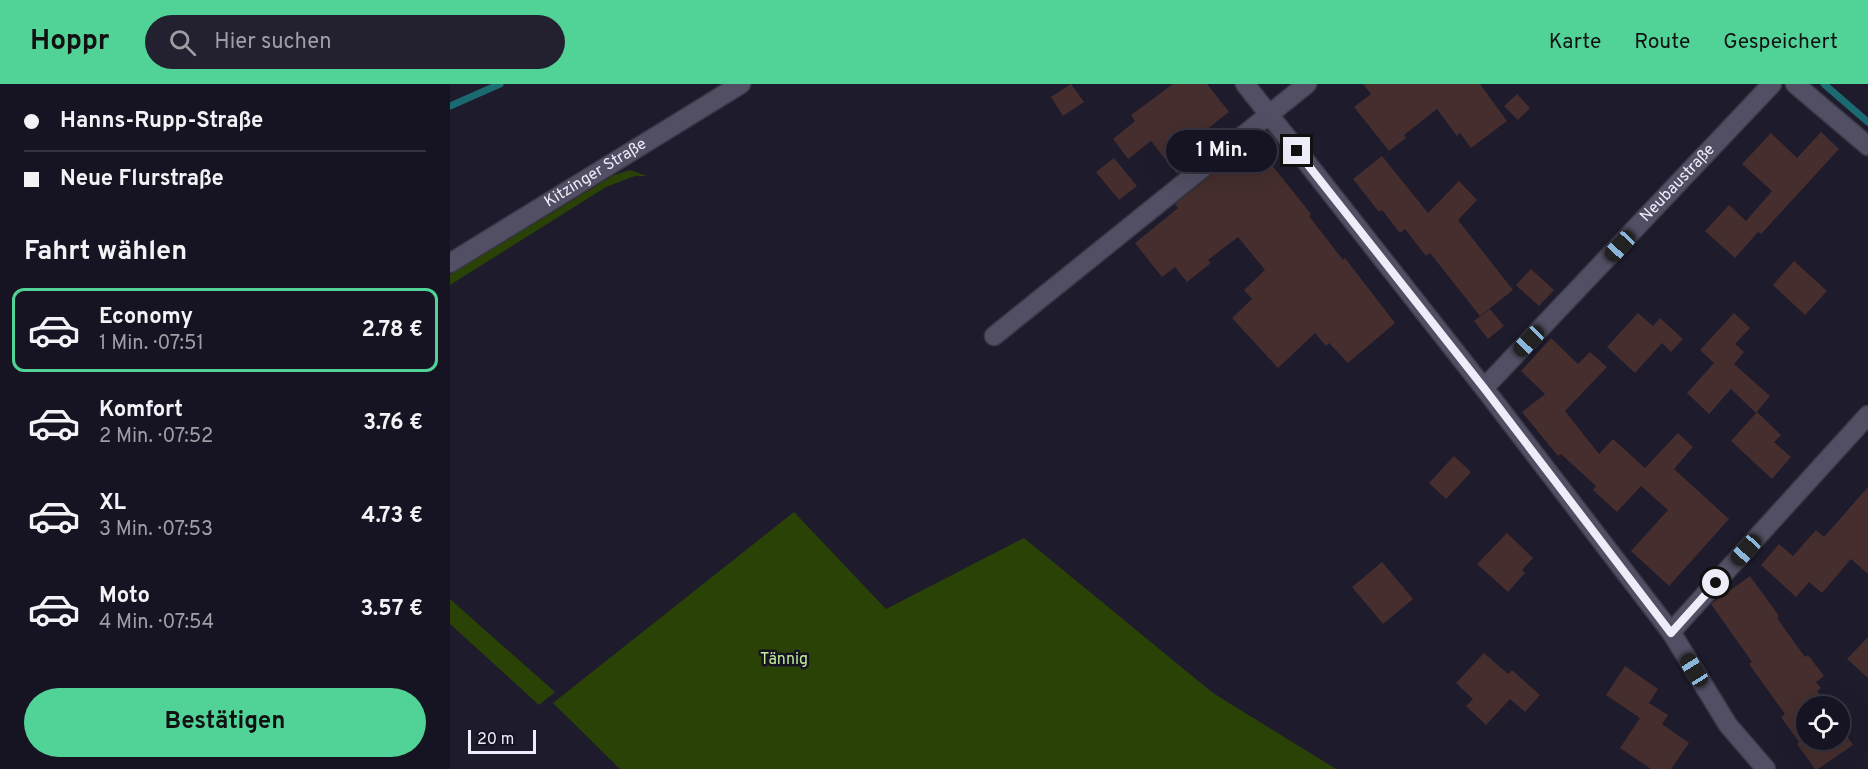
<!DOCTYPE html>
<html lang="de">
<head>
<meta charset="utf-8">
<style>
	body { margin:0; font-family:Overpass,sans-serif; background:#23212f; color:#f1f3f6; height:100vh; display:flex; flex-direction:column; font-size:22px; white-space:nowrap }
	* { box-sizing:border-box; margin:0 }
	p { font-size:20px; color:#9e9ea5 }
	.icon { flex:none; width:33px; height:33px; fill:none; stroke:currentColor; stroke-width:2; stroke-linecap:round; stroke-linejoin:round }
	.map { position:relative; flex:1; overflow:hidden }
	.details { display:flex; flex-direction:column; background:#161422; width:450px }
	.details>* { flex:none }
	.guide { display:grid; align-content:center; height:132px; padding:0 24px; background:#161422 }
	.controls { position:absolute; left:1346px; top:612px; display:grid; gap:12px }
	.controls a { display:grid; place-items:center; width:54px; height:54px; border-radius:50%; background:#161422; box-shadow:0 6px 24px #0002,0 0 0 2px #353340; font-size:30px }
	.scale { position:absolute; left:18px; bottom:15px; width:68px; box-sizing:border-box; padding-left:6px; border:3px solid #edecf9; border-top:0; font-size:16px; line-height:21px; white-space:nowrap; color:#edecf9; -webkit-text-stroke:4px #151223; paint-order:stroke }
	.end { position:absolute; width:27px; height:27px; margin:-14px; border:8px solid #edecf9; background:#111; box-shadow:0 0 0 3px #111 }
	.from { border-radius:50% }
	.bubble { position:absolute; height:42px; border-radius:21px; background:#161422; box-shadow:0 6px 24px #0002,0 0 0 2px #353340; font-size:20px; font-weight:700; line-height:42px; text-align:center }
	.car { position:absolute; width:18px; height:36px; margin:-18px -9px; border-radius:8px; box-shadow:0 0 4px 2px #0007; background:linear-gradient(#222 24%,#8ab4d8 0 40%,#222 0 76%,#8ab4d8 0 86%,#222 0) }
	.guide b { display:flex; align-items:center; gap:21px; height:57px; font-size:22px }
	.guide b+b { border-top:2px solid #353340 }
	.guide i { width:15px; height:15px; background:#f1f3f6 }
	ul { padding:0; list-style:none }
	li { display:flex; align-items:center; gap:18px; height:84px; margin:0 12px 9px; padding:0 12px; border:3px solid transparent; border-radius:12px }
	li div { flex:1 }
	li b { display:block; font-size:22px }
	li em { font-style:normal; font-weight:700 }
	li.active { border-color:#51d397 }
	li>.icon { width:54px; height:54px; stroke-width:1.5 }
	h2 { padding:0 24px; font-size:27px; line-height:72px }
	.button { display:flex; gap:12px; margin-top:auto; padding:12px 24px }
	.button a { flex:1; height:69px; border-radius:36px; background:#51d397; color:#111; font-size:24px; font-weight:700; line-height:69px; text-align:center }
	header { display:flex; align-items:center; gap:36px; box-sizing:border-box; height:84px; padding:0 30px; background:#51d397; color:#111 }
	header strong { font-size:28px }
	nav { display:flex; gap:33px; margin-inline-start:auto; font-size:21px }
	.search { width:420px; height:54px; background:#23212f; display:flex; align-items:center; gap:15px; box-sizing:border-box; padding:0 21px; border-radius:33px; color:#9e9ea5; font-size:22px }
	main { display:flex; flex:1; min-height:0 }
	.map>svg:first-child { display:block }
	.green { fill:#2a4206 }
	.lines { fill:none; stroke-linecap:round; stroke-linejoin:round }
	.stream { stroke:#1b6a70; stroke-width:7 }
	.building { fill:#452e2d }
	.minor-casing { stroke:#3a3947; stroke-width:21 }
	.minor { stroke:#524f64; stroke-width:18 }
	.route { stroke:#edecf9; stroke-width:8 }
	.labels { text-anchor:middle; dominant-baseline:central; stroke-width:5; stroke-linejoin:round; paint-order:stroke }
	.street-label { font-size:16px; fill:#edecf9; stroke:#151223 }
	.park-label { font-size:16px; fill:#c3ed96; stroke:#151223 }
</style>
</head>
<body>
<header>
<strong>Hoppr</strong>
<div class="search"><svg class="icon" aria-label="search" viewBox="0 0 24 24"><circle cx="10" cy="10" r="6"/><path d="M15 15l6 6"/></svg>Hier suchen</div>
<nav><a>Karte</a><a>Route</a><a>Gespeichert</a></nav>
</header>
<main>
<section class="details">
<div class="guide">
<b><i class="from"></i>Hanns-Rupp-Straße</b>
<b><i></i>Neue Flurstraße</b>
</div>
<h2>Fahrt wählen</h2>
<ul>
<li class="active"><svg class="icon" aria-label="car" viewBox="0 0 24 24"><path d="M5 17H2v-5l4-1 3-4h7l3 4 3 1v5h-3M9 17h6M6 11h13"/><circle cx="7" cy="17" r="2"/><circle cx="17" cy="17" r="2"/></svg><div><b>Economy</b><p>1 Min. · 07:51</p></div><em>2.78 €</em></li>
<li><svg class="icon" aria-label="car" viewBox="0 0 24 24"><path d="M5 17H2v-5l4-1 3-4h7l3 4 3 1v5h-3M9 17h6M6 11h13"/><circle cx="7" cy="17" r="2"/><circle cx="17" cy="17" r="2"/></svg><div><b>Komfort</b><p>2 Min. · 07:52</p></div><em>3.76 €</em></li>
<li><svg class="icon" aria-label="car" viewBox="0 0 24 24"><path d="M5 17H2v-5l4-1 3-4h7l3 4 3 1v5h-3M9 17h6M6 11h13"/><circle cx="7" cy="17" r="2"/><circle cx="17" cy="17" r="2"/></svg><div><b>XL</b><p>3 Min. · 07:53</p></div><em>4.73 €</em></li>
<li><svg class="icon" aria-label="car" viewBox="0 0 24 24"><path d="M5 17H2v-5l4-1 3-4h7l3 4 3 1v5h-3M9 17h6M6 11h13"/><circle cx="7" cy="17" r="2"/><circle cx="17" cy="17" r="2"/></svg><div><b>Moto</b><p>4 Min. · 07:54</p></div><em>3.57 €</em></li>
</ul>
<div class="button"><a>Bestätigen</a></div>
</section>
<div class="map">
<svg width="1418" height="685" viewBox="0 0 1418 685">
	<rect width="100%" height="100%" fill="#1e1b2d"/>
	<path class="green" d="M180,86l17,6h-12l-29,11 -156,98v-10l164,-100z
		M344,428l92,97 138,-71 189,155 123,76h-716l-67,-66z
		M0,515l105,93 -16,13 -89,-81z"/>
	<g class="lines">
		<path class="stream" d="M1374,0l44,38
			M0,22l50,-22"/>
	</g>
	<path class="building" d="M621,0l13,18 -21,14 -12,-19z
		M723,0h34l22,28 -45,35 10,13 -17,14 -26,-33 -23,18 -15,-20 22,-18 -4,-6z
		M913,0h117l27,37 -36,27 -11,-15 -3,3 -20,-27 -33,26 2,3 -17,13 -35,-44 17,-13z
		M1067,10l13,14 -12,12 -14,-14z
		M1371,48l18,17 -78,85 -3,-2 -23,26 -30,-27 24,-26 17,16 26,-30 -30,-27 29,-31 26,25z
		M805,60l56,70 -2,2 34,44 2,-2 50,65 -47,40 -19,-20 -3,3 -11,-13 -37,35 -46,-50 20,-19 -8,-9 21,-20 -27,-33 -30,23 3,3 -24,19 -12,-15 -13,10 -27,-34 43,-35 -3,-4 40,-32 2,2z
		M932,72l46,57 31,-32 18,19 -19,20 55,70 -33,26 -50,-63 -4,3 -21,-27 -5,4 -18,-23 -3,2 -26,-33z
		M664,74l23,28 -18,14 -23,-28z
		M1344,177l33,30 -22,24 -32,-30z
		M1081,185l23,21 -15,16 -23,-21z
		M1040,225l14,17 -16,13 -14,-18z
		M1188,229l15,13 7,-8 23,21 -12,13 -9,-9 -27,30 -28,-26z
		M1284,229l16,15 -15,16 9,8 -10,12 36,32 -14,17 -25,-24 -22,25 -22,-21 27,-30 -14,-13z
		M1101,254l27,26 12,-12 17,15 -42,44 34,43 14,-15 32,29 33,-35 15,14 -19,22 55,50 -60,67 -38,-35 37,-41 -27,-24 -24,26 -24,-22 3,-4 -35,-32 -3,2 -36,-44 23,-18 -24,-23z
		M1307,328l24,23 -7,7 17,15 -19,22 -41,-38z
		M1004,372l17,16 -25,27 -17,-16z
		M1418,403v87l-17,-15 -29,34 -13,-11 -13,15 -35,-32 18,-21 14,12 23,-26 8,7z
		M1057,449l26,25 -11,12 3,3 -17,19 -31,-28z
		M932,478l31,37 -30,25 -31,-37z
		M1300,492l29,40 -2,2 28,39 3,-2 16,21 -8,6 5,6 -4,3 11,15h-22v34h33v-15l14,20 -35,24h-3l-18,-25 2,-2 -18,-25 4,-3 -36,-50 3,-2 -41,-58z
		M1418,553v41l-21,-19z
		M1034,569l24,21 4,-4 28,25 -15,17 -15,-13 -24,26 -20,-19 7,-7 -17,-16z
		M1175,582l33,23 -9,14 19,12 -6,9 27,19 -18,26h-20l-31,-21 20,-30 -34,-23z"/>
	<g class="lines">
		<g class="minor-casing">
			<g id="minor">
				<path d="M795,0l239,304 187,244 57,93 38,44"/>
				<path d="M1345,0l73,62"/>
				<path id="s1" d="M0,179l291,-179"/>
				<path d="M544,252l313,-252"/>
				<path id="s2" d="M1034,304l288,-304"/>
				<path d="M1221,548l197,-217"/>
			</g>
		</g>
		<use href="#minor" class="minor"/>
	</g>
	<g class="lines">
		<path class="route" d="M847,67l187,237 187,245 45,-50"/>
	</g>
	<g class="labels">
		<g class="street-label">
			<text stroke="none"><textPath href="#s1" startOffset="171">Kitzinger Straße</textPath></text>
			<text stroke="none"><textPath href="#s2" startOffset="282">Neubaustraße</textPath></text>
		</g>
		<g class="park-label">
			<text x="334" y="576">Tännig</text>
		</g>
	</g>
</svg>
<div class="controls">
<a><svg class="icon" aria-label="locate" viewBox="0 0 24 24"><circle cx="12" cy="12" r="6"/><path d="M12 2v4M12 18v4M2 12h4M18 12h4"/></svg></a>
</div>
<div class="scale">20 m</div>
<i class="end from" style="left:1266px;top:499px"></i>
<i class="end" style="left:847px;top:67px"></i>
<div class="bubble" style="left:716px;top:46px;width:111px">1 Min.</div>
<i class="car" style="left:1170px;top:162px;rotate:223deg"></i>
<i class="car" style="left:1079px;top:257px;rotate:224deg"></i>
<i class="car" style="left:1296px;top:466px;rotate:222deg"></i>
<i class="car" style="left:1244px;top:586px;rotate:328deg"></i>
</div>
</main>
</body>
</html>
